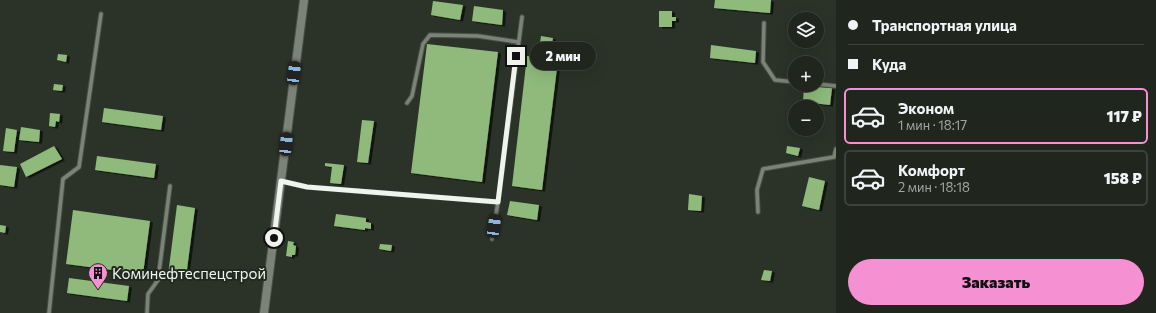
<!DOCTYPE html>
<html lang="ru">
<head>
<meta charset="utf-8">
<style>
	body { margin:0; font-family:Commissioner,sans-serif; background:#282e27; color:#f1f3f6; height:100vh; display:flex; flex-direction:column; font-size:15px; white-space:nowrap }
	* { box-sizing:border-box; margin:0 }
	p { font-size:13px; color:#a2a5a4 }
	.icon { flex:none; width:22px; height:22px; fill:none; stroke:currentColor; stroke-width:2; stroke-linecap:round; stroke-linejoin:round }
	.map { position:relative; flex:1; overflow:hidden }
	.details { display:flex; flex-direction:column; background:#20261e; width:320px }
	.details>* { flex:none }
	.top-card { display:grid; align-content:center; height:88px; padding:0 12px; background:#20261e }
	.controls { position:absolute; left:788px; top:12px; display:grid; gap:8px }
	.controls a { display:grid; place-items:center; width:36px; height:36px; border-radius:50%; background:#20261e; box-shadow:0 4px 16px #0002,0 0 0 1px #3d433c; font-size:20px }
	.end { position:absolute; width:18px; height:18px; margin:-9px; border:5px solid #eff4ed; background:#111; box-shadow:0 0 0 2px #111 }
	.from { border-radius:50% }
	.bubble { position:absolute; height:28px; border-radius:14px; background:#20261e; box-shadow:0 4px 16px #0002,0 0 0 1px #3d433c; font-size:13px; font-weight:800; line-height:28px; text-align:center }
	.car { position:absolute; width:12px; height:24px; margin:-12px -6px; border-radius:5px; box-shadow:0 0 3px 1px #0007; background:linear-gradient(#222 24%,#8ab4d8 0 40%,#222 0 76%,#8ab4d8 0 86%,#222 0) }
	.top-card b { display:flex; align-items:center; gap:14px; height:38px; font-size:15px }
	.top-card b+b { border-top:1px solid #3d433c }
	.top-card i { width:10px; height:10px; background:#f1f3f6 }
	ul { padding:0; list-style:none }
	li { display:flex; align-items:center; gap:12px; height:56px; margin:0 8px 6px; padding:0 4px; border:2px solid #3d433c; border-radius:6px }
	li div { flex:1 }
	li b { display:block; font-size:15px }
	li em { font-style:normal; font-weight:800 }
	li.selected { border-color:#f591d2 }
	li>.icon { width:36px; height:36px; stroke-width:1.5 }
	.primary-button { display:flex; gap:8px; margin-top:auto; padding:8px 12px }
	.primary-button a { flex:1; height:46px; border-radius:24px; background:#f591d2; color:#111; font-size:16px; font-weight:800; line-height:46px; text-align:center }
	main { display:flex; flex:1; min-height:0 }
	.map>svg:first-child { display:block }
	.building { fill:#8fba7b; filter:url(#shadow) }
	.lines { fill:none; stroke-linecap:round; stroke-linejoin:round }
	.service-casing { stroke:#494f46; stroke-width:5.5 }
	.tertiary-casing { stroke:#494f46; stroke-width:10 }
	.service { stroke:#7a8376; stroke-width:3.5 }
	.tertiary { stroke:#7a8376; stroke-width:8 }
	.route { stroke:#eff4ed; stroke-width:5 }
	.labels { text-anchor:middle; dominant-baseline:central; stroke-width:4; stroke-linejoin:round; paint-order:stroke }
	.poi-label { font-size:15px; fill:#eff4ed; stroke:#22291e; text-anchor:start }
</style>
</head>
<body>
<main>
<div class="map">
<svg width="836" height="313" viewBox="0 0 836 313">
	<defs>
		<filter id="shadow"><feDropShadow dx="3" dy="1.5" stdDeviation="0" flood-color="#0009"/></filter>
	</defs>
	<rect width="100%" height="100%" fill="#2b3328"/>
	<path class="building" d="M715,0h56l-1,13 -56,-5z
		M433,1l30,4 -3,15 -29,-5z
		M474,6l29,4 -1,15 -30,-4z
		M659,11h13v6h4v4h-4v6h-13z
		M541,36l12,2 -1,6 -12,-1z
		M427,44l71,8 -16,130 -71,-9z
		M711,45l45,6 -1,12 -45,-5z
		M58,54l9,1 -1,7 -9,-2z
		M527,56l31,4 -16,130 -30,-4z
		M54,84l9,1 -1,6 -9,-1z
		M804,86l28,2 -2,17 -27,-3z
		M104,108l59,8 -2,14 -59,-8z
		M50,113l10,1 -1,8 -3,-1 -1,6 -6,-1z
		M362,120l12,1 -6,42 -11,-1z
		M21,127l19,3 -1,12 -20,-2z
		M6,128l11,2 -3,22 -11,-1z
		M54,146l8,13 -36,18 -6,-13z
		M787,146l13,2 -2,8 -12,-3z
		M97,156l59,8 -2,14 -59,-8z
		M325,163l19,2 -3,19 -11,-1 2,-16 -7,-1z
		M0,165l17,2 -3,20 -14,-2z
		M809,177l16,4 -6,29 -17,-4z
		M689,194l13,2 -1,15 -13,-1z
		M510,201l29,4 -2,15 -30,-5z
		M177,205l18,3 -9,69 -18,-2z
		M73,210l77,11 -7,53 -77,-10z
		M336,214l30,4v4l5,1v6l-6,-1v2l-31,-4z
		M0,225l6,1 -1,7 -5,-1z
		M288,241l6,1 -1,3 3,1 -1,9h-3v2l-6,-1z
		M380,244l12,1 -1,6 -12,-2z
		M764,270l8,1 -2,10 -9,-1z
		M69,278l60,8 -2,15 -60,-8z"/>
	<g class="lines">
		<g class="service-casing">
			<path id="service" d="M764,23l-1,39 12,18 20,2
				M817,84l19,2
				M407,103l5,-7 11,-52 7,-9 48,1 40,6
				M281,181l26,6 191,15 -6,37
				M498,202l24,-185
				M758,212l-1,-22 6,-21 71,-12 2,-8
				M49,313l14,-134 16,-12 22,-153
				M147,313l1,-19 10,-14 12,-94"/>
		</g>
		<g class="tertiary-casing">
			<path id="tertiary" d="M264,313l40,-313"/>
		</g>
		<use href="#service" class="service"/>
		<use href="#tertiary" class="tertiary"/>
	</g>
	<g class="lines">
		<path class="route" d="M274,238l7,-57 26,6 191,15 18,-146"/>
	</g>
	<defs>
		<g id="building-pin" transform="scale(1)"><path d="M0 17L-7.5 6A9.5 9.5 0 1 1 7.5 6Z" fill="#f591d2" stroke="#22291e"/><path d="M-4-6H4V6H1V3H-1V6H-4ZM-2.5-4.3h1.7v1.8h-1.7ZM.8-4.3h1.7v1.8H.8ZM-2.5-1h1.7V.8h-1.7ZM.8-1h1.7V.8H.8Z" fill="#111"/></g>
	</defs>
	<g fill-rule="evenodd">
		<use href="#building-pin" x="98" y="273"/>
	</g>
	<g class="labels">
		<g class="poi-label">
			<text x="112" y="273">Коминефтеспецстрой</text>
		</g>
	</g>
</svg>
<div class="controls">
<a><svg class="icon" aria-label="layers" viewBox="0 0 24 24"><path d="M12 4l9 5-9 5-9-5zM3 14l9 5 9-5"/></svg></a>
<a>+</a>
<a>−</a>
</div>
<i class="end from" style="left:274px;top:238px"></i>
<i class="end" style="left:516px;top:56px"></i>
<div class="bubble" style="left:530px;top:42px;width:66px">2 мин</div>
<i class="car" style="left:294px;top:73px;rotate:7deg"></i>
<i class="car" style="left:286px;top:144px;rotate:6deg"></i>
<i class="car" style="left:494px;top:226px;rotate:8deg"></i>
</div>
<section class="details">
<div class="top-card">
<b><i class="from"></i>Транспортная улица</b>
<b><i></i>Куда</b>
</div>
<ul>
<li class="selected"><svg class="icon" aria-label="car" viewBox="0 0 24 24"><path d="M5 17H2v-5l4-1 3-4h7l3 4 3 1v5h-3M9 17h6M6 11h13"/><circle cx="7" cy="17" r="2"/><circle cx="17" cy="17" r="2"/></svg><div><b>Эконом</b><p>1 мин · 18:17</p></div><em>117 ₽</em></li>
<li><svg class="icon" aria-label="car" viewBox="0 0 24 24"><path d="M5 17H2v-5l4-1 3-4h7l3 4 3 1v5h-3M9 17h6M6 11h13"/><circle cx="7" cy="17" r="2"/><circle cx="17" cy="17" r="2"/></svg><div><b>Комфорт</b><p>2 мин · 18:18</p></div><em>158 ₽</em></li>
</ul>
<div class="primary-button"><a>Заказать</a></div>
</section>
</main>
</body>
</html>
